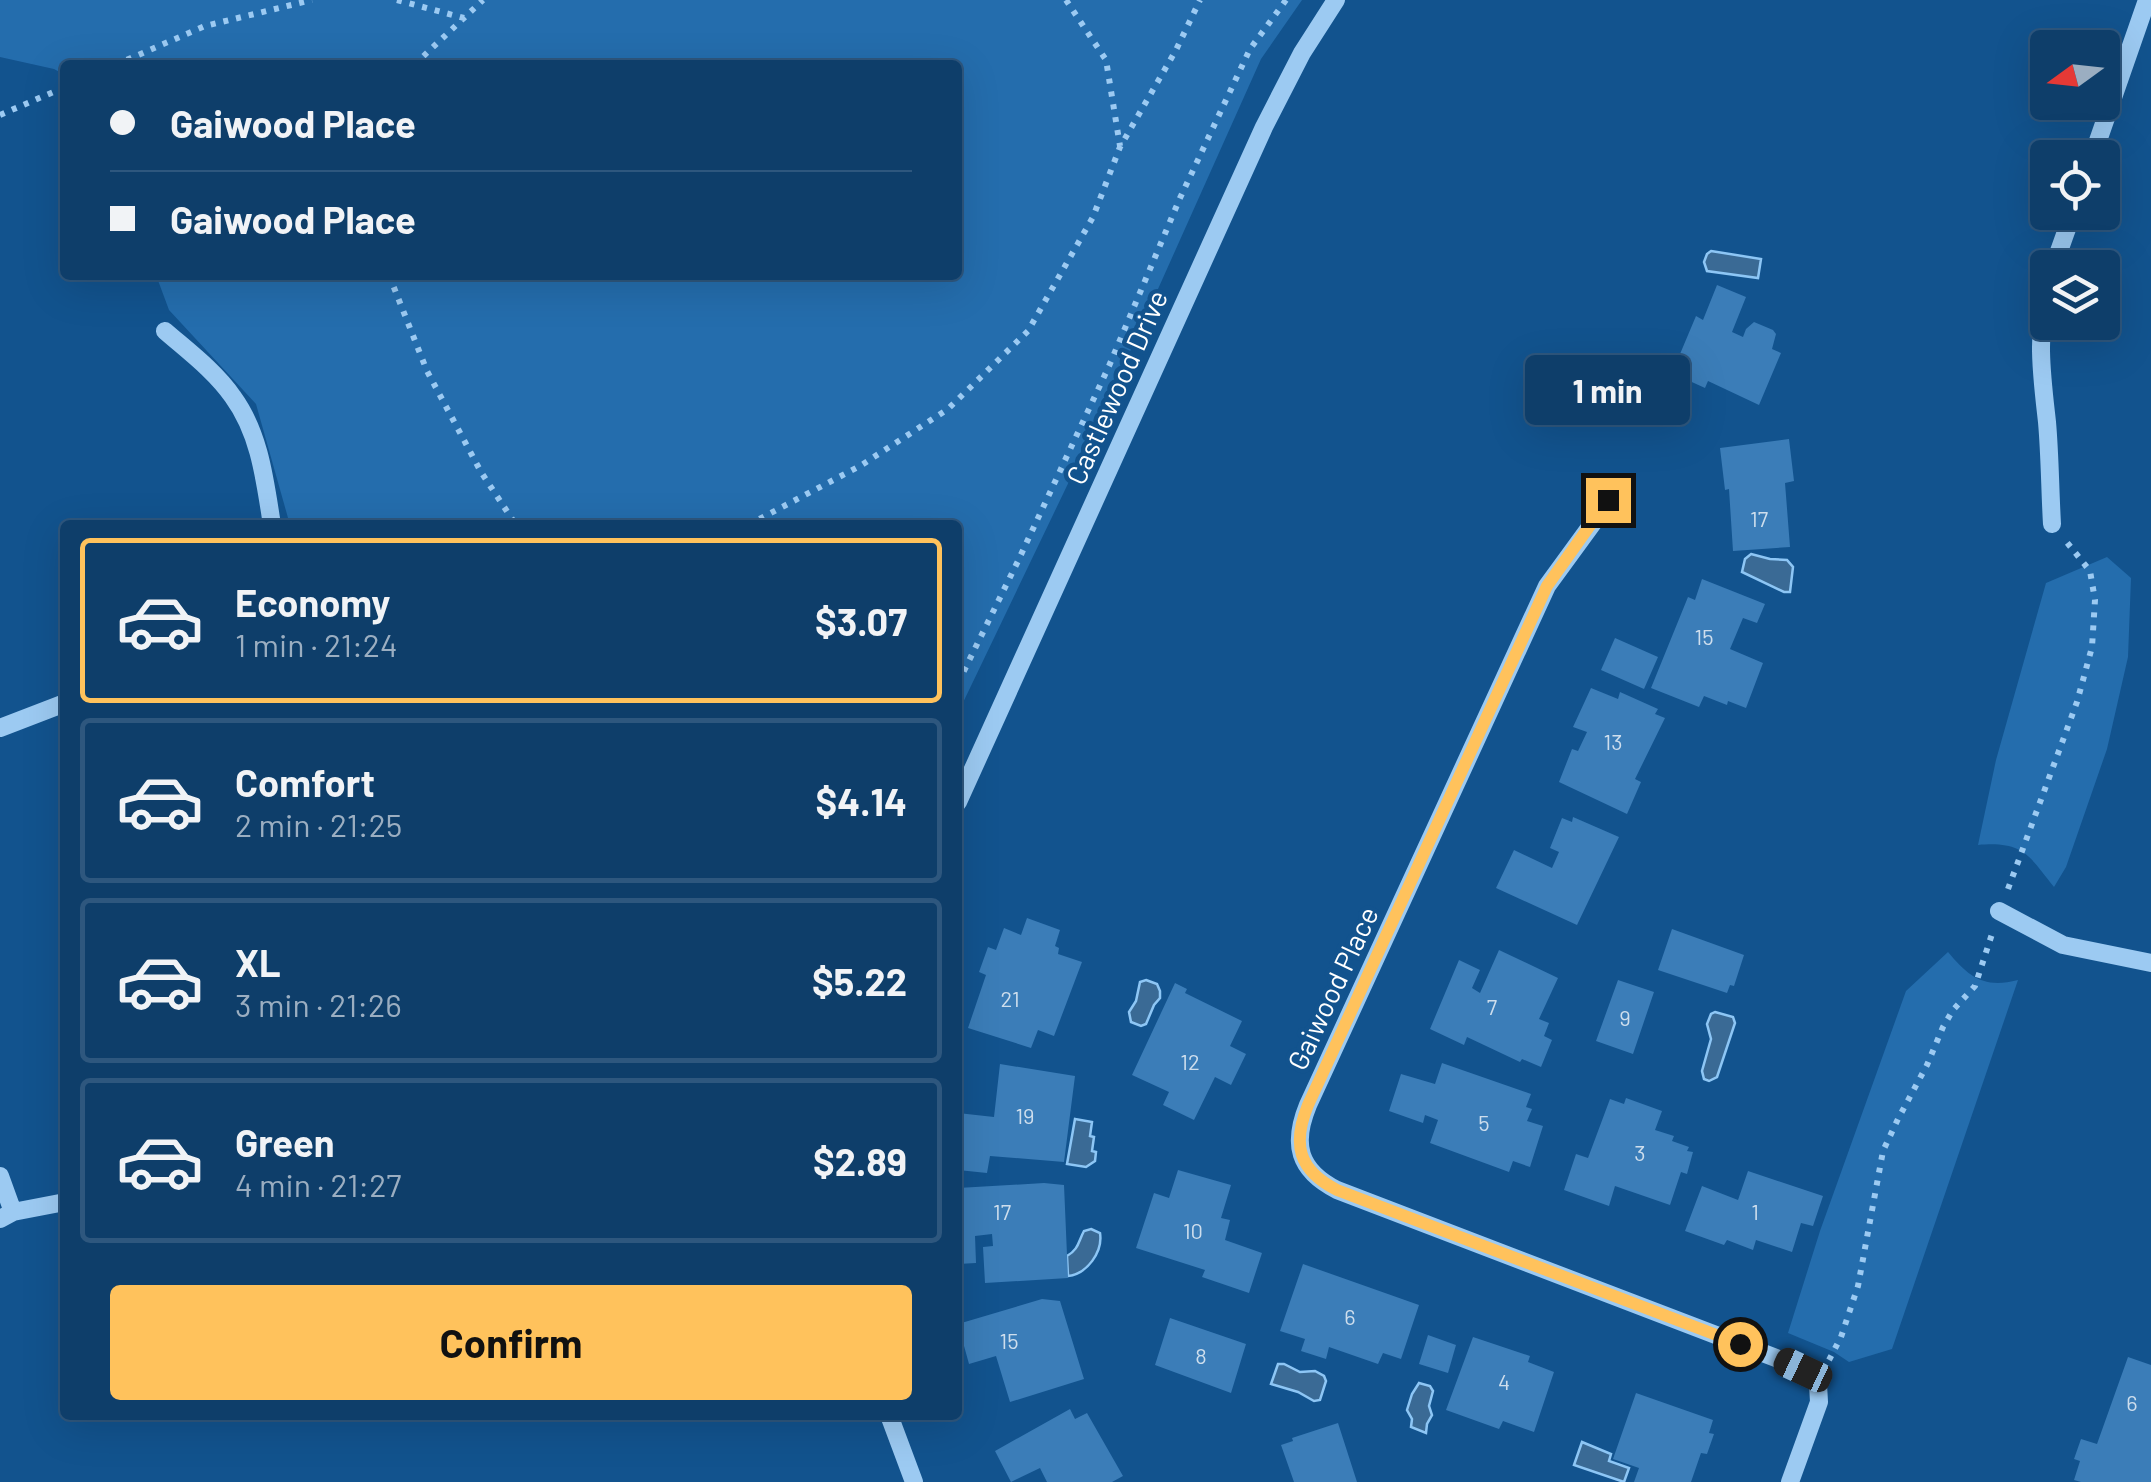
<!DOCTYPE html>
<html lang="en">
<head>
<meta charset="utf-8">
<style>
	body { margin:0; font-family:Barlow,sans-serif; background:#1c4972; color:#f1f3f6; height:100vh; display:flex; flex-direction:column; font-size:38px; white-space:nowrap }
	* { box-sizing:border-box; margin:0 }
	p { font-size:32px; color:#9baec1 }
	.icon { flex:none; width:55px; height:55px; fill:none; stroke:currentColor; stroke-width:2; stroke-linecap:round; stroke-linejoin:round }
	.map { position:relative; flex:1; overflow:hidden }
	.side { position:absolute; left:60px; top:520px; width:902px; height:900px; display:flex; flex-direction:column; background:#0e3e6a; border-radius:10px; box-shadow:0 10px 40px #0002,0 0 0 2px #2e577e }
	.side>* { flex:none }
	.banner { position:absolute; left:60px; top:60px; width:902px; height:220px; border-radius:10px; box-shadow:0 10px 40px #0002,0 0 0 2px #2e577e; display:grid; align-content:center; height:220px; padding:0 50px; background:#0e3e6a }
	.needle { width:65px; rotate:255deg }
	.controls { position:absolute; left:2030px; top:30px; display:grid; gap:20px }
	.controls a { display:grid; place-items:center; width:90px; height:90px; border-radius:10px; background:#0e3e6a; box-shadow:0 10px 40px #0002,0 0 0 2px #2e577e; font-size:50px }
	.end { position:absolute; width:45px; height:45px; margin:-22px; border:12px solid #ffc25c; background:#111; box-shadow:0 0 0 5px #111 }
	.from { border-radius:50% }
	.bubble { position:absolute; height:70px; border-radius:10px; background:#0e3e6a; box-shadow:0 10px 40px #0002,0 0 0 2px #2e577e; font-size:32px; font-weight:700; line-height:70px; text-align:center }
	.car { position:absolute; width:30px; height:60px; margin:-30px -15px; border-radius:12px; box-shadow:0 0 8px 2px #0007; background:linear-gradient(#222 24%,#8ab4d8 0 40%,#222 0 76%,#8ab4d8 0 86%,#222 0) }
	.banner b { display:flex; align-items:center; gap:35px; height:95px; font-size:38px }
	.banner b+b { border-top:2px solid #2e577e }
	.banner i { width:25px; height:25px; background:#f1f3f6 }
	ul { padding:18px 0 0; list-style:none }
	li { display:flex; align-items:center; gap:30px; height:165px; margin:0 20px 15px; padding:0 30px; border:5px solid #2e577e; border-radius:10px }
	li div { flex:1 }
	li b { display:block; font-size:38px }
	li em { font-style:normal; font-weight:700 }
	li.selected { border-color:#ffc25c }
	li>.icon { width:90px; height:90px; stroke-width:1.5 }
	.action { display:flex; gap:20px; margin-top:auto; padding:20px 50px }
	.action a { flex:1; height:115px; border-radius:10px; background:#ffc25c; color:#111; font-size:40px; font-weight:700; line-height:115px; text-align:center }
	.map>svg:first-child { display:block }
	.green { fill:#246dad }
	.water { fill:#3a6a95; stroke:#8dc6f5; stroke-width:2.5 }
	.building { fill:#3b7db8 }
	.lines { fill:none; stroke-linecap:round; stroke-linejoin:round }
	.path { stroke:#9ccaf2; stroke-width:6; stroke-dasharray:5 8; stroke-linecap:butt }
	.minor { stroke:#9ccaf2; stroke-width:18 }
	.route { stroke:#ffc25c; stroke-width:12 }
	.labels { text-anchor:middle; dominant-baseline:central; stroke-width:9; stroke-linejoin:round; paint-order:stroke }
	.number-label { font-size:22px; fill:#cedeed }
	.street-label { font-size:28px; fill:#fff; stroke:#12538e }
</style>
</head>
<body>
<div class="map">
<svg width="2151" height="1482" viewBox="0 0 2151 1482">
	<rect width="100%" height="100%" fill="#12538e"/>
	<path class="green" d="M0,0h1302l-41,59 -150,335 -153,319v-188h-668l-34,-121 -87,-94 -13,-35h802v-210h-893v10l-11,-6 -54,-12z
		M2107,557l24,21 -3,79 -21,92 -41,118 -12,20c-25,-31 -30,-46 -76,-42l18,-85 50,-177z
		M1948,952c21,25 36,37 70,28l-126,369 -43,13 -15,-10 -46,-19 32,-102 86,-240z"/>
	<path class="water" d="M1711,251l50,8 -3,19 -51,-7 -3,-9 3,-8z
		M1751,554l19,5 17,1 6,7 -3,25h-6l-42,-20 3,-13z
		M1146,980l11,4 3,7v7l-6,7 -8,19 -5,2 -10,-4 -2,-10 7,-11 4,-19z
		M1715,1012l18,5 2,6 -18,54 -8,4 -5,-2 -2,-8 9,-32 -4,-15 4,-10z
		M1075,1119l17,3 -2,14 4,1 -2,14 4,1 -1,9 -9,6 -19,-3z
		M1091,1229l9,4c3,19 -13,41 -32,43l-1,-20c12,-7 11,-14 17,-25z
		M1278,1364h6l16,8 15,-1 9,5 2,5 -6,19 -6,1 -16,-9 -27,-8z
		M1419,1383l11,3 3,5 -4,15 3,9 -5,9 -1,9 -15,-6 1,-8 -5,-9 5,-16z
		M1582,1442l29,12 -2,7 20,7 -5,14 -50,-17z"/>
	<path class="building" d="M1717,285l29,12 -14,35 11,5 3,-8 8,-7 19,8 3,4 -4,15 9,4 -22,52 -51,-24 -3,7 -33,-15 24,-57 7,4z
		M1789,439l5,42 -9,2 5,64 -57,4 -4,-62 -4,1 -5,-42z
		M1702,579l63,25 -8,19 -14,-5 -13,31 33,14 -17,45 -18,-7 -1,4 -23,-9 -5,11 -48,-19 37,-91 7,3z
		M1615,638l43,19 -14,32 -43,-19z
		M1591,688l27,11 2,-7 38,17 -3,5 10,4 -30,61 6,3 -14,32 -68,-32 13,-33 6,2 9,-19 -14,-5z
		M1573,817l46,20 -42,88 -81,-37 18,-38 38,18 7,-16 -9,-4 12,-30 10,4z
		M1027,918l33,12 -5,16 4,2 -1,6 24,8 -28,74 -16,-6 -7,18 -63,-20 18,-53 -7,-3 9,-25 8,3 8,-22 17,7z
		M1672,929l72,26 -10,31 -4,-1 -3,8 -69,-23z
		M1499,950l59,28 -19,41 10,4 -5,13 8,4 -11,27 -19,-8 -2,3 -53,-25 -3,8 -34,-16 29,-69 21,10 -8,18 8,5z
		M1618,980l36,12 -21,62 -37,-13z
		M1175,983l12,6 -2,4 57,28 -12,25 16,8 -15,31 -16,-8 -21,43 -31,-15 6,-13 -37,-17z
		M1442,1063l89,31 -5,13 6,2 -5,12 16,5 -13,41 -17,-6 -4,11 -79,-29 8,-23 -13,-5 -2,8 -34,-12 12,-37 34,10z
		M1000,1064l75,12 -11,86 -74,-6 -3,17 -29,-3v-57l36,4z
		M1626,1098l36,13 -7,19 19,6 -2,5 17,6 -2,4 6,1 -6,22 -6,-2 -11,33 -55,-19 -6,20 -45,-16 12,-36 12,4 22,-59 14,5z
		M1178,1170l53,15 -10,33 9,2 -5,20 37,13 -13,40 -47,-16 3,-7 -69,-22 18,-55 15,5z
		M1748,1171l75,25 -10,30 -12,-3 -9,29 -36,-12 -3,10 -26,-10 -3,5 -39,-14 17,-45 36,14z
		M1044,1183l20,2 4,93 -83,5 -2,-36 10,-1 -1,-12 -17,2 1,27 -18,1v-76z
		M1303,1264l116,41 -18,54 -18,-6 -5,11 -49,-17 -3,12 -25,-8 4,-12 -25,-8z
		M1042,1299l18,2 24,78 -74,23 -14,-46 -27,8 -11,-40z
		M1170,1318l76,26 -15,49 -76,-28z
		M1428,1335l28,10 -8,28 -29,-9z
		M1473,1337l57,19 -2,6 26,10 -20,60 -31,-11 -4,8 -53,-19z
		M2128,1357l23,8v117h-70l-7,-2 6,-19 -6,-2 7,-20 16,5z
		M1636,1393l77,27 -4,13 5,1 -7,20 -6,-1 -10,29h-57l5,-14 -26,-9z
		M1070,1409l5,10 12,-6 36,63 -11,6h-65l-7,-14 -29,14 -16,-31z
		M1338,1423l19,59h-63l-13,-37 12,-4 -1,-3z"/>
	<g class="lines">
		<path class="path" d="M397,0l67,18
			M1066,0l40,60 14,86
			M115,65l90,-39 107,-26
			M414,65l69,-65
			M0,115l65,-28
			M389,275l38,96 54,101 35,53
			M748,525l112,-59 88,-57 80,-78 65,-114 27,-70 56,-97 24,-50
			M958,683l60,-122 91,-195 71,-168 70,-149 36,-49
			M2008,889l69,-187 15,-55 3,-47 -5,-29 -25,-31
			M1829,1360l12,-23 17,-51 25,-135 15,-32 29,-54 16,-38 10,-17 22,-24 17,-52"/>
		<path class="minor" d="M2092,158l55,-158
			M2053,268l20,-56
			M2048,290c-12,45 -6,87 -1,132 3,34 3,68 5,102
			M165,331c23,20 50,40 68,66 27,37 32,84 39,128
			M1609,501l-62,85 -239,519c-16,39 -10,65 29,85l439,168 27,12 15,14 1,18 -29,80
			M0,728l65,-25
			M958,802l306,-675 38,-74 34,-53
			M1999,911l64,34 88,18
			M0,1176l13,36
			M0,1219l13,-7 52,-10
			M889,1415l25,67"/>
	</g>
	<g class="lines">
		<path class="route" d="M1608,500l-61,86 -239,519c-16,39 -10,65 29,85l403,154"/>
	</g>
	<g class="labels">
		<g class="number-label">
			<text x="1759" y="518">17</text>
			<text x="1704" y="636">15</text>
			<text x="1613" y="741">13</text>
			<text x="1010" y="998">21</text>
			<text x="1492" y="1006">7</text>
			<text x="1625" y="1017">9</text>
			<text x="1190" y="1061">12</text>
			<text x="1025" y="1115">19</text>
			<text x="1484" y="1122">5</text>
			<text x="1640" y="1152">3</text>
			<text x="1002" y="1211">17</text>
			<text x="1755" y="1211">1</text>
			<text x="1193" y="1230">10</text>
			<text x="1350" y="1316">6</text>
			<text x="1009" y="1340">15</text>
			<text x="1201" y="1355">8</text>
			<text x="1504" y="1381">4</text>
			<text x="2132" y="1402">6</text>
		</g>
		<g class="street-label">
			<text transform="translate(1116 387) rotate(-66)">Castlewood Drive</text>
			<text transform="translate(1332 988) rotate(-65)">Gaiwood Place</text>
		</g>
	</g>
</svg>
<div class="controls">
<a><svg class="needle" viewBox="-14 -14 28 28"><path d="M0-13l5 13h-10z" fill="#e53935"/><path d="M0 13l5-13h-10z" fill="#9baec1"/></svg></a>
<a><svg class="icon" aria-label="locate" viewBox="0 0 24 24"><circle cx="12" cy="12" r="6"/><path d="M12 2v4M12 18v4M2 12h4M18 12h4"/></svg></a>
<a><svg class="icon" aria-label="layers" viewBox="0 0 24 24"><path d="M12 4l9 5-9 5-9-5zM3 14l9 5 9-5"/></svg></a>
</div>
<i class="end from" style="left:1740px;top:1344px"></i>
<i class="end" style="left:1608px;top:500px"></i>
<div class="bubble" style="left:1525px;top:355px;width:165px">1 min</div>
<i class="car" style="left:1803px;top:1370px;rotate:295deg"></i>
<div class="banner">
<b><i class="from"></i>Gaiwood Place</b>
<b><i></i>Gaiwood Place</b>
</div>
<section class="side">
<ul>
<li class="selected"><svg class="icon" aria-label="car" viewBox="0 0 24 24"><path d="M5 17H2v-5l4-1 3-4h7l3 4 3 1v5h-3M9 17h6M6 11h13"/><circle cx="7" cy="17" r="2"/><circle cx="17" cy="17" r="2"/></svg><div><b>Economy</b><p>1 min · 21:24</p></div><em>$3.07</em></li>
<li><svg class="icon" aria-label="car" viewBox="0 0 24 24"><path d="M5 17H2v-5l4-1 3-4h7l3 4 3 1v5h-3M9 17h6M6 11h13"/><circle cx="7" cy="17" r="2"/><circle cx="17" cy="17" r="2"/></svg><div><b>Comfort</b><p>2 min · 21:25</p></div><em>$4.14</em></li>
<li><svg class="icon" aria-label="car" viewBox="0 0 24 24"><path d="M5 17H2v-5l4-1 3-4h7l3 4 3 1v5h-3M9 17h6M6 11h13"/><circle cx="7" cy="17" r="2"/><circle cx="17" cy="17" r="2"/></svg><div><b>XL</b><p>3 min · 21:26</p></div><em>$5.22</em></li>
<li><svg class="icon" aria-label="car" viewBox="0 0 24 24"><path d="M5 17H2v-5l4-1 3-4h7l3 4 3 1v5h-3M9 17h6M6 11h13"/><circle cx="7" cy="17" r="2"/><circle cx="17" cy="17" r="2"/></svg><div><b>Green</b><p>4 min · 21:27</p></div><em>$2.89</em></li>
</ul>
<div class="action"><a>Confirm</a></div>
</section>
</div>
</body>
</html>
